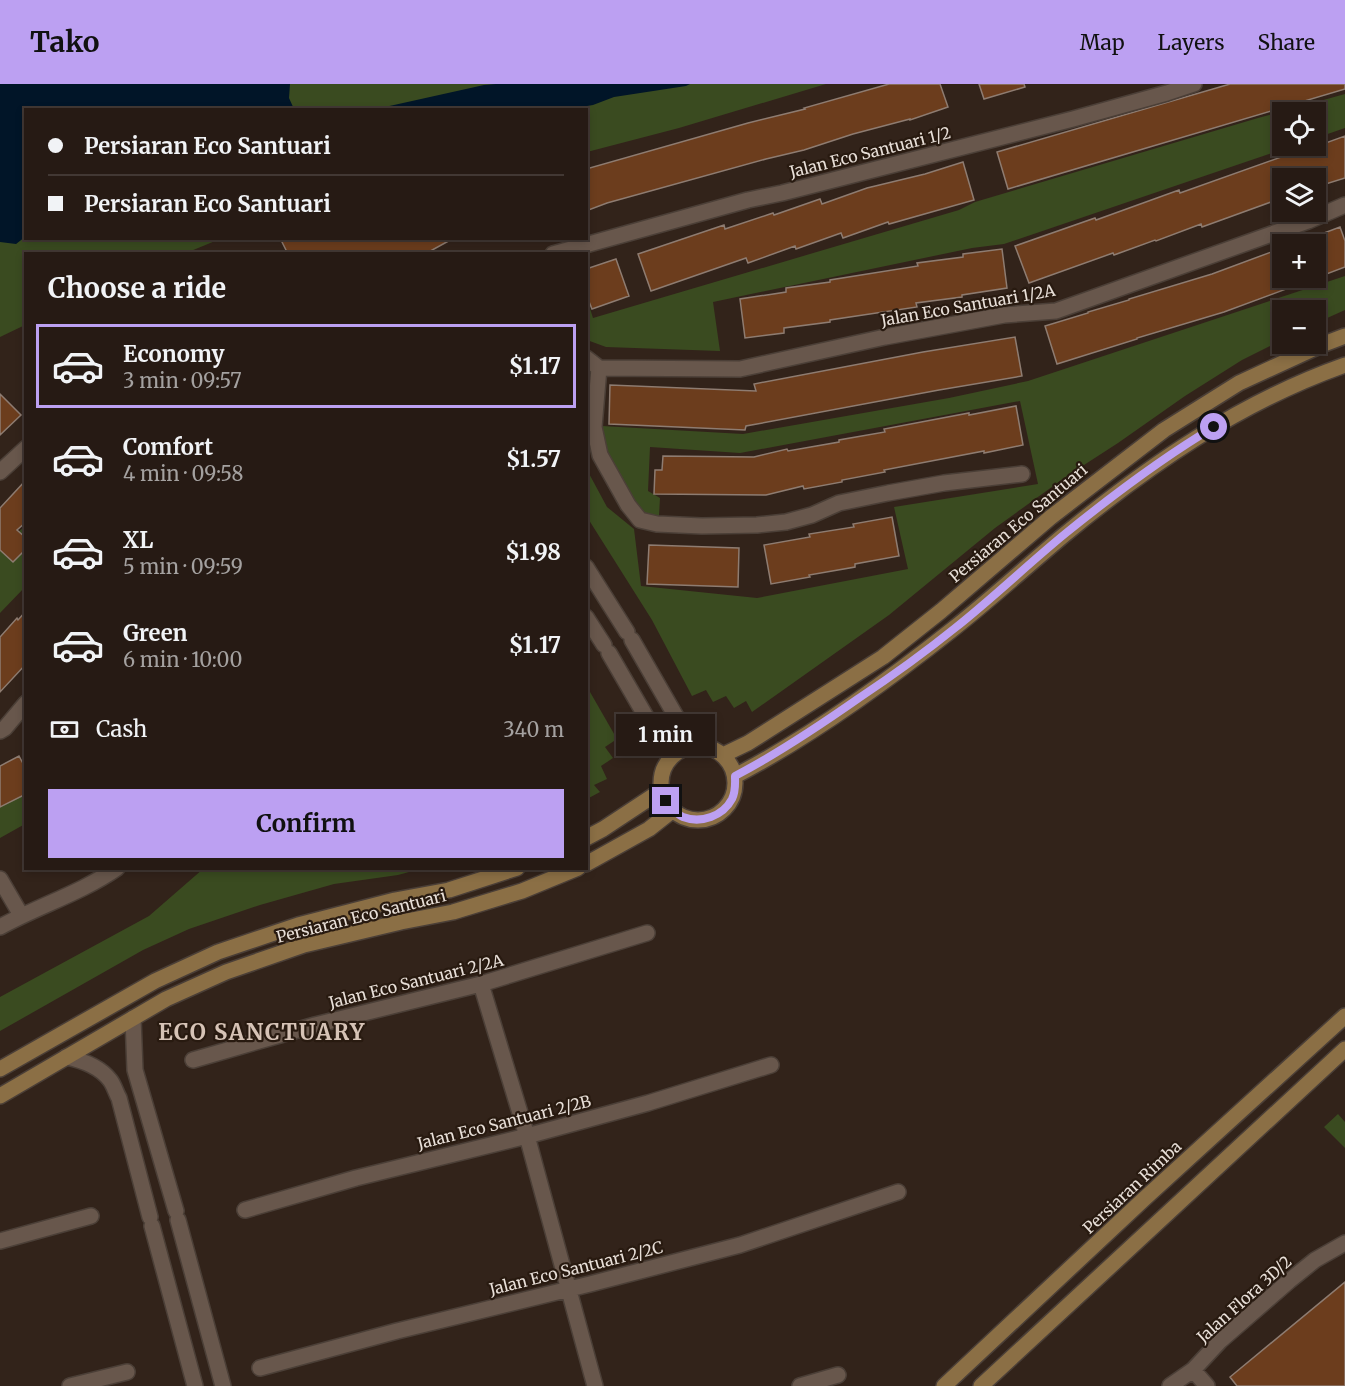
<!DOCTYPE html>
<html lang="en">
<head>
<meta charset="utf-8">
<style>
	body { margin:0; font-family:Merriweather,serif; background:#2e231d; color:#f1f3f6; height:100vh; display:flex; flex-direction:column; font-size:22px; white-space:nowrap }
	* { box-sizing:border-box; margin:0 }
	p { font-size:20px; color:#a4a1a0 }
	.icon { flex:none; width:33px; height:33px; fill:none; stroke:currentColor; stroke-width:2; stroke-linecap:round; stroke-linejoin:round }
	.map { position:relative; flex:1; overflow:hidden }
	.drawer { position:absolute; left:24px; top:168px; width:564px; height:618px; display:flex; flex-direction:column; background:#261a14; border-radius:0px; box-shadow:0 3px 9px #0003,0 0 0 2px #423834 }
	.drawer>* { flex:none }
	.banner { position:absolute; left:24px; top:24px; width:564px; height:132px; border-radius:0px; box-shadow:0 3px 9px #0003,0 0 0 2px #423834; display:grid; align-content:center; height:132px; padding:0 24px; background:#261a14 }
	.fabs { position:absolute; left:1272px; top:18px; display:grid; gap:12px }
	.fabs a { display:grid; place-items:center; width:54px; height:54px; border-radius:0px; background:#261a14; box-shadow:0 3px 9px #0003,0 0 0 2px #423834; font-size:30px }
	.end { position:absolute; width:27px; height:27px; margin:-14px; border:8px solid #bca0f2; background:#111; box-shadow:0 0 0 3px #111 }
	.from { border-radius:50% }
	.bubble { position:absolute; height:42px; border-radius:0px; background:#261a14; box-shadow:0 3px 9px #0003,0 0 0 2px #423834; font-size:20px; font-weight:700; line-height:42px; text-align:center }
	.banner b { display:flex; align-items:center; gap:21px; height:57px; font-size:22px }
	.banner b+b { border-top:2px solid #423834 }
	.banner i { width:15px; height:15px; background:#f1f3f6 }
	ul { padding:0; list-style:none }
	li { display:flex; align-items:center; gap:18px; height:84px; margin:0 12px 9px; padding:0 12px; border:3px solid transparent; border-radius:0px }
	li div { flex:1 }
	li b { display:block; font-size:22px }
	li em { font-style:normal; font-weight:700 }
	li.selected { border-color:#bca0f2 }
	li>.icon { width:54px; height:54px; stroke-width:1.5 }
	h2 { padding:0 24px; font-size:27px; line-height:72px }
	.pay { display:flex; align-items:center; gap:15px; height:66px; padding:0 24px; font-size:22px }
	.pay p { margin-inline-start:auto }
	.primary-button { display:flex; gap:12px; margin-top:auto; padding:12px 24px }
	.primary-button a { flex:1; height:69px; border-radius:0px; background:#bca0f2; color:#111; font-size:24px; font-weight:700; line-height:69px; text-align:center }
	header { display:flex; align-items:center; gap:36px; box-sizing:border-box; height:84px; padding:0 30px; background:#bca0f2; color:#111 }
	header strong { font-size:28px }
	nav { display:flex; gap:33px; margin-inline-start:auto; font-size:21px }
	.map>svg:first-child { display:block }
	.green { fill:#3a4b20 }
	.water { fill:#011528 }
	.building { fill:#6c3d1d; stroke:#8e7c71; stroke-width:1.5 }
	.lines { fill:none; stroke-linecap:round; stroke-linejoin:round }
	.street-casing { stroke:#4b3f37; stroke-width:18 }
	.secondary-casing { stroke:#4b3f37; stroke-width:18 }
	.street { stroke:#68574c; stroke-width:15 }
	.secondary { stroke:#8b6f45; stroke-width:15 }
	.route { stroke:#bca0f2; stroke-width:8 }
	.labels { text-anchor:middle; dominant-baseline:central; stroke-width:4.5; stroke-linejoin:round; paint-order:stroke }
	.street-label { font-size:16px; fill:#e8dfd8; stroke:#281a10 }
	.district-label { font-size:22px; font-weight:bold; letter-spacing:1.5px; fill:#d6c3b6; stroke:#281a10 }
</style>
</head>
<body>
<header>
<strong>Tako</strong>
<nav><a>Map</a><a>Layers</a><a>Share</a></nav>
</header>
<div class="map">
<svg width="1345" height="1302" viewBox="0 0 1345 1302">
	<rect width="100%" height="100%" fill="#32231a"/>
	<path class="green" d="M0,0h826l-147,44 -92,24 -1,-42h-560v128l194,1 -34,14 -160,1 -1,71 -25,12z
		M1345,10v34l-29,10v-26h-34v34h11l-289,98 -32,4 -259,54 7,49 -114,-4 -19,-7v-41l6,19 366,-108 16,-8 283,-84z
		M1345,192v34l-29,13v-13h-34v30l-40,20 -57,36 -67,47 -51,33 -72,52 -106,87 -137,97 -6,-11 -12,7 -8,-12 -13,6 -7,-12 -14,6 -40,-76 -65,-103 -1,-49 21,39 27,22 7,57 116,12 151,-29 -14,-62 144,-23 -18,-83 -280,52 -90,-6 -2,44 12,7 -1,18 -10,-1 -9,-5 -16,-19 -22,-51v-14l141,8 206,-36 79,-17z
		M25,442v61l-25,26v-65z
		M586,601l31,54 -12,8 8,11 -12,8 6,13 -13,6 6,7 -13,7z
		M25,701v39l-25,14v-40z
		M203,785h217l-22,6 -64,9 -74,21 -71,24 -46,21 -143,81v-34l149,-81z
		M1338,1030l7,8v26l-21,-21z"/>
	<path class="water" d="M0,0h290l-1,14 5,11 -268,1 -1,127 -9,7 -16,-2z
		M496,0h194l-4,2 -72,11 -21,8 -24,4h-193l108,-24z"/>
	<path class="building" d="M889,0h51l8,23 -38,13v-1l-57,15 -49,16 -38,9 -159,44 -21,8v-42l162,-46 57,-14 -1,-1z
		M979,0h45l1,3 -41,12z
		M1230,0h115v5l-337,100 -11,-37z
		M1345,52v42l-29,9v-9h-34v20l-80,29 -1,-3 -45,17 -1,-1 -41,15 -1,-2 -84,30 -14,-37 80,-28 1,2 83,-30 1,3 132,-47v2z
		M963,78l11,38 -85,24 -1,-2 -45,16 -2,-5 -45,16 -1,-3 -47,17 -2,-5 -95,33 -13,-37 86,-29 1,4 48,-16 1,2 46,-16 2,5 45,-16 58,-14z
		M1340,143l5,14v26l-29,11v-42z
		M280,154h174l-29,16h-137z
		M1282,164v30h31v1l-89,33 -87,26v1l-80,25 -12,-38 43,-13v-1l41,-12v-1l83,-25z
		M1002,165l5,39 -45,7v2l-46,6 1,4 -87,13v2l-46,6v5l-39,5 -5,-39 46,-7v-4l44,-6v-2l88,-14 -1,-3 46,-6v-3z
		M616,175l13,37 -37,13 -6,-15v-25z
		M1015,253l7,39 -83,14 -193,36 -1,4 -136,-6 1,-39 146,6 -2,-7 169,-32z
		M0,310l21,21 -21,20z
		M1016,322l7,39 -39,8v-2l-100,19 1,2 -43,8v2l-38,7 -1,-3 -37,9 -112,-1 1,-24h7l1,-14 91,1 33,-8 1,2 51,-9v-2l46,-8 -1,-3 85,-16v2z
		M26,396v42l-9,8 9,8v11l-13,13 -13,-12v-42z
		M892,433l7,39 -44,8v3l-46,8 1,2 -39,7 -7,-39 46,-8 -1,-3 45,-7 -1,-3z
		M649,461l90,3 -1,39 -91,-3z
		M26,527v53l-26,28v-55l17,-19 1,2z
		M19,672l7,13v25l-26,13v-41z
		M1345,1198v104h-108l-7,-9z"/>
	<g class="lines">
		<g class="street-casing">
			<path id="street" d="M553,170l195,-54 34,-7 291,-74 94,-26 27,-9
				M586,274l13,10 141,1 145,-32 119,-22 52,-4 252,-90 37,-16
				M599,284l-5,59 6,28 28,50 12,15 17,4 45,2 55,-1 29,-3 26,-7 27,-12 49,-10 56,-10 78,-9
				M0,388l26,-24
				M586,483l41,65
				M586,533l18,28
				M632,556l61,106
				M609,569l61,105
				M0,647l5,-3 21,-25
				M0,795l21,36
				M0,843c38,-21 81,-34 117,-59
				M481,900l46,152 68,250
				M133,934l2,52 41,141
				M66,973c15,3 34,10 44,23 4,5 6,13 9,18l31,119
				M193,976l122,-35 166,-41 166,-51
				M245,1126l111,-32 171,-42 121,-33 123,-38
				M178,1136l45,166
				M152,1142l43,160
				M0,1157l91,-25
				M260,1284l137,-37 193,-47 150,-39 158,-53
				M1193,1286l14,16
				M70,1302l57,-14
				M800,1302l38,-11
				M1170,1302l23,-16 27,-29 69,-60 26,-21 30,-17"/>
		</g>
		<g class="secondary-casing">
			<path id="secondary" d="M661 699a37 37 0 1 1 74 0a37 37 0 1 1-74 0Z
				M723,671l25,-12 135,-86 58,-46 110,-94 113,-87 75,-47 85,-39 21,-8
				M735,692c77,-40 151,-94 218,-147 38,-30 74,-63 111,-94 85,-70 176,-133 281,-170
				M586,754l17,-9 59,-39
				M586,780l63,-35 24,-19
				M0,985l155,-88 63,-29 80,-27 97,-25 54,-10 68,-22
				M0,1012l166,-97 60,-27 78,-27 97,-23 52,-10 69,-21 56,-23
				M944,1302l200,-187 201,-183
				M981,1302l364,-337"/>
		</g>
		<use href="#street" class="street"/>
		<use href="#secondary" class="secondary"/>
	</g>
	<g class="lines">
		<path class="route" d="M666,717c5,6 10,13 17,16 18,7 40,-1 49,-18 4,-8 3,-15 3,-23 44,-23 84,-50 124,-78 33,-22 65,-45 96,-70 38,-30 73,-64 111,-95 47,-38 96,-75 148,-106"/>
	</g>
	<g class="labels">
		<g class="street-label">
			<text transform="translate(870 68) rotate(-14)">Jalan Eco Santuari 1/2</text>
			<text transform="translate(968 221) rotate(-10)">Jalan Eco Santuari 1/2A</text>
			<text transform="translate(1018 439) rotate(-40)">Persiaran Eco Santuari</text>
			<text transform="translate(361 832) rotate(-14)">Persiaran Eco Santuari</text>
			<text transform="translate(416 897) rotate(-14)">Jalan Eco Santuari 2/2A</text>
			<text transform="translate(504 1038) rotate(-14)">Jalan Eco Santuari 2/2B</text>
			<text transform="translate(1132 1103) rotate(-43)">Persiaran Rimba</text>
			<text transform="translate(576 1184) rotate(-14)">Jalan Eco Santuari 2/2C</text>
			<text transform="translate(1244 1215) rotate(-42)">Jalan Flora 3D/2</text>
		</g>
		<g class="district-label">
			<text x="262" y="948">ECO SANCTUARY</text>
		</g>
	</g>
</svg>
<div class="fabs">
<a><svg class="icon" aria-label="locate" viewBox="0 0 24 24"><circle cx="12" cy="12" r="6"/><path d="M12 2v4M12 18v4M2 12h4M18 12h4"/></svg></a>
<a><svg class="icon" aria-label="layers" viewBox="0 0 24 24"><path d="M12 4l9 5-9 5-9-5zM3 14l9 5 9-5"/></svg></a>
<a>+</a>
<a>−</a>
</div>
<i class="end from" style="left:1214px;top:343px"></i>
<i class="end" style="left:666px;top:717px"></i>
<div class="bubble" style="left:616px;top:630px;width:99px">1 min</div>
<div class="banner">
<b><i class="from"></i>Persiaran Eco Santuari</b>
<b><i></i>Persiaran Eco Santuari</b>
</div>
<section class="drawer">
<h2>Choose a ride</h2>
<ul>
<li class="selected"><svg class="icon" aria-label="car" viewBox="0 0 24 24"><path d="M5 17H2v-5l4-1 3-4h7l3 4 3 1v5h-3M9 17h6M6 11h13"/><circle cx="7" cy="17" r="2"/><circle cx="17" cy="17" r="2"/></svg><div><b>Economy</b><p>3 min · 09:57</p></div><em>$1.17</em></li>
<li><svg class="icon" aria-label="car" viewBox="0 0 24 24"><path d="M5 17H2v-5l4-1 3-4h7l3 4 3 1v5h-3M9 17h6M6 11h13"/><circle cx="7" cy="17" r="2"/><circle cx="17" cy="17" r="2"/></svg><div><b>Comfort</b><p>4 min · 09:58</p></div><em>$1.57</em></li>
<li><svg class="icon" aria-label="car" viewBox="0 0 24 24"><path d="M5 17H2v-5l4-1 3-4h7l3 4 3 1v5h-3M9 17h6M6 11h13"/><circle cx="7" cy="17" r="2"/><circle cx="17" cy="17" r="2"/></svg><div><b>XL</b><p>5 min · 09:59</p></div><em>$1.98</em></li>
<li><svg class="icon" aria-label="car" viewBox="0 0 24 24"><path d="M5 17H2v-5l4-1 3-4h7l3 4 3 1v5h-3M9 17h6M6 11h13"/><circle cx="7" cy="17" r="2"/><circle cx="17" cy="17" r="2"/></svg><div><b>Green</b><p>6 min · 10:00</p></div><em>$1.17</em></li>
</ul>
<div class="pay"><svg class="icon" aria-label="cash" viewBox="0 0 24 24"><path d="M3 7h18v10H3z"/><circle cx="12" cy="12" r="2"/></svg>Cash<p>340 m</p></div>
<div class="primary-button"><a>Confirm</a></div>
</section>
</div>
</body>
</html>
